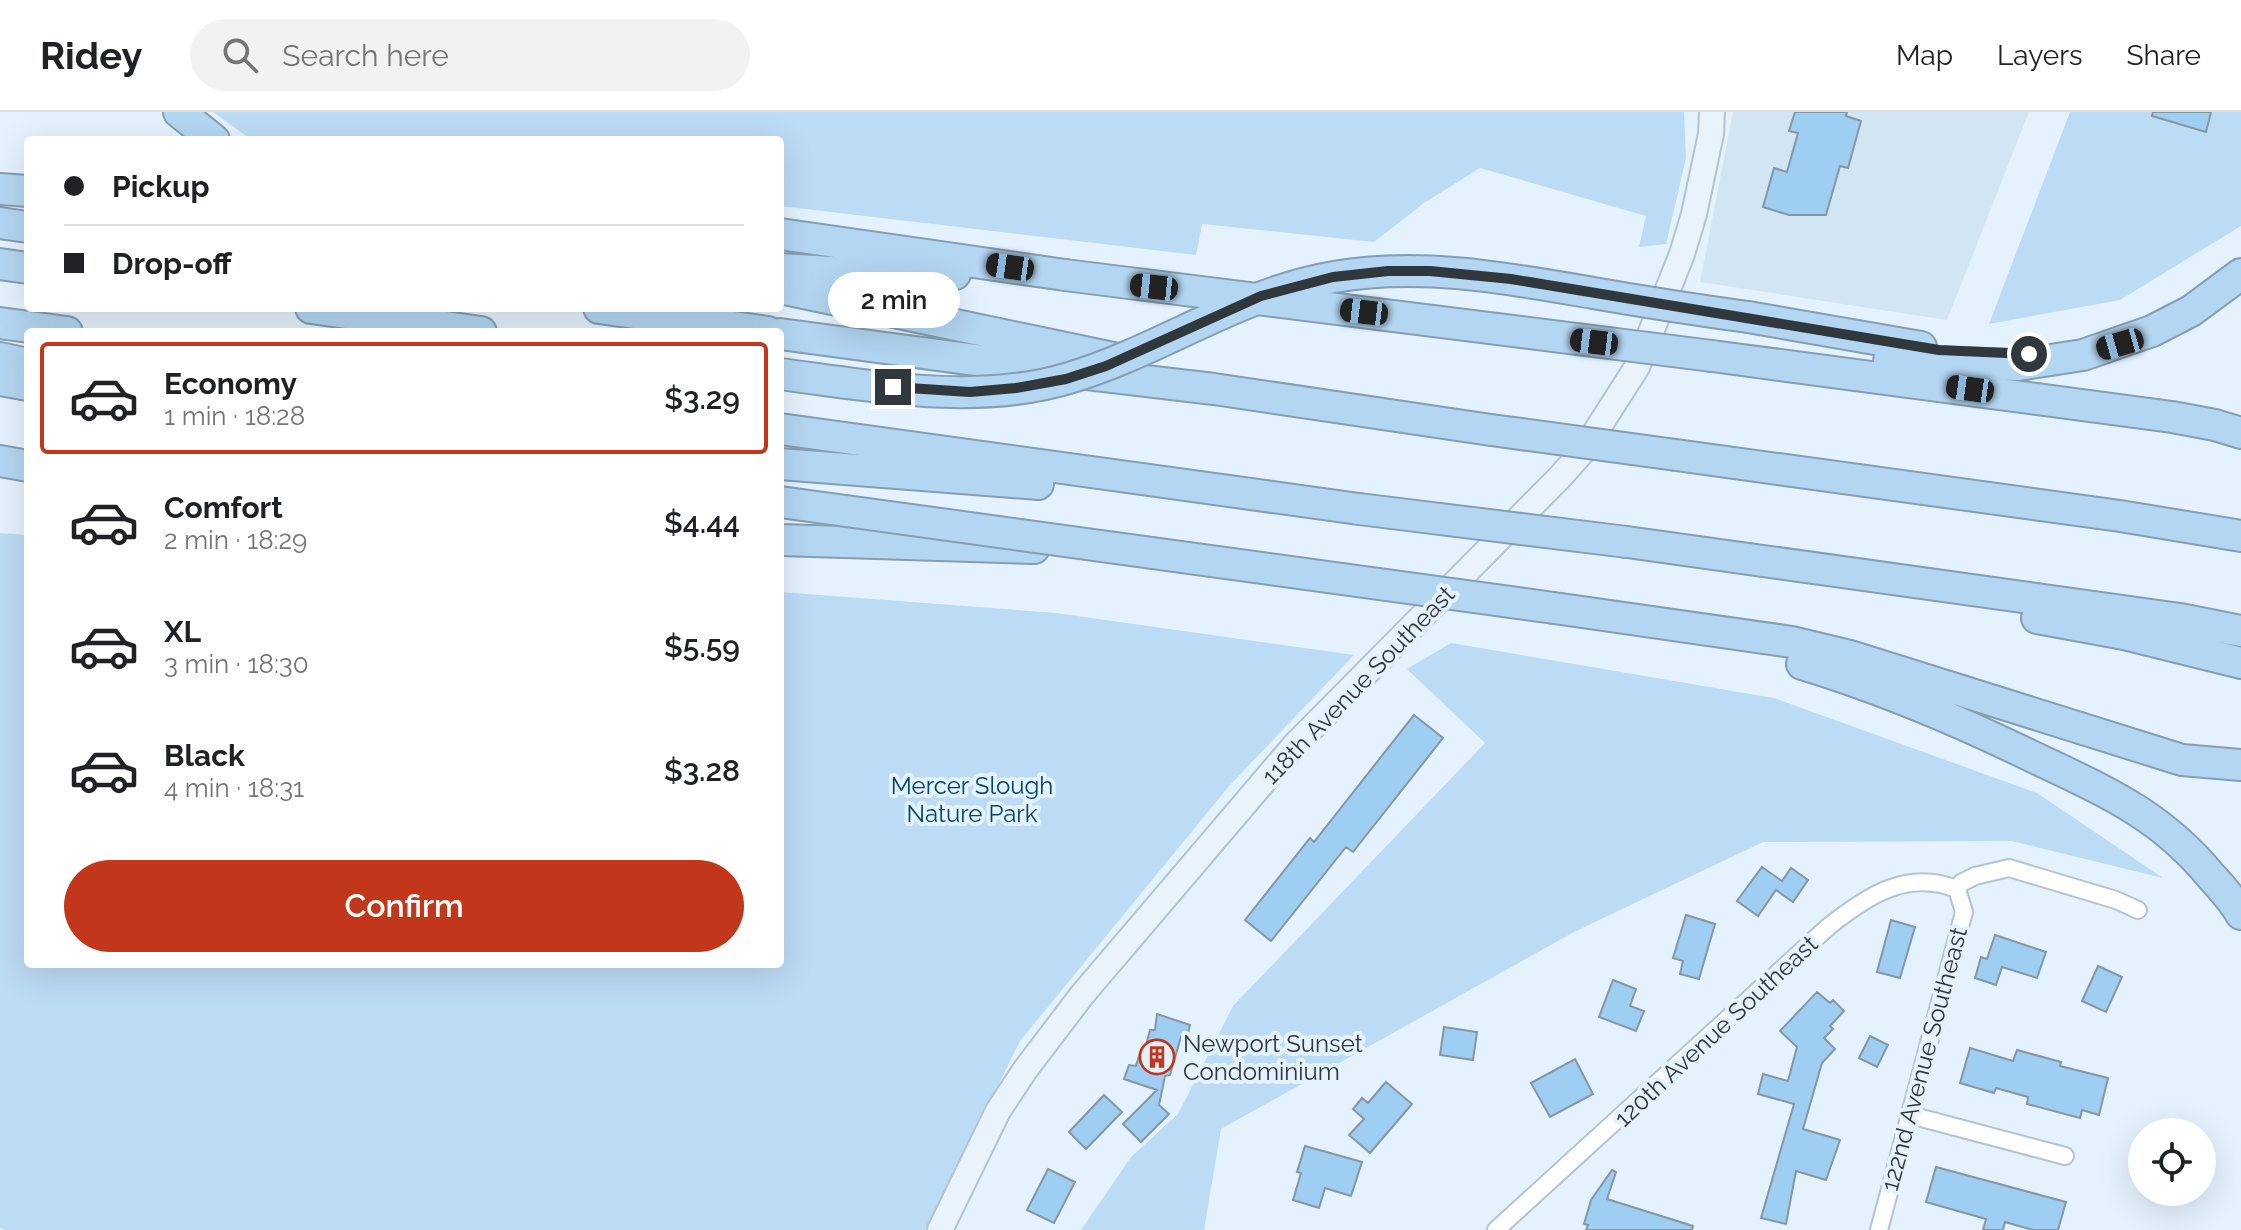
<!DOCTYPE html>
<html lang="en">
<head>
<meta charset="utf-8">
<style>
	body { margin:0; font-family:Raleway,sans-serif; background:#f2f2f2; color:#202124; height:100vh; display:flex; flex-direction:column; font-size:30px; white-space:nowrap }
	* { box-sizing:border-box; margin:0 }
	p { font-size:26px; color:#757577 }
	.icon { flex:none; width:44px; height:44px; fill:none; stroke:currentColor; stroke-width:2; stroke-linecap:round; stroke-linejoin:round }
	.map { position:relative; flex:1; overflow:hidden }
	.panel { position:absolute; left:24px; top:216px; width:760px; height:640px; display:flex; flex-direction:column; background:#fff; border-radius:8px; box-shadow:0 8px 32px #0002 }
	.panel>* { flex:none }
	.guide { position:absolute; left:24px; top:24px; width:760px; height:176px; border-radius:8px; box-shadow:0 8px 32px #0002; display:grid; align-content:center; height:176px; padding:0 40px; background:#fff }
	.controls { position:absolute; left:2128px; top:1006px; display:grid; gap:16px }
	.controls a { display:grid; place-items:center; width:88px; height:88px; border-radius:50%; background:#fff; box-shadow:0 8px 32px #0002; font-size:40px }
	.end { position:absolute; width:36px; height:36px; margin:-18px; border:10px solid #30373d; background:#fff; box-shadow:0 0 0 4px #fff }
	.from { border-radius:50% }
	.bubble { position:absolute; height:56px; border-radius:28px; background:#fff; box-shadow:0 8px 32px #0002; font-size:26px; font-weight:600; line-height:56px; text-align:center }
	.car { position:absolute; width:24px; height:48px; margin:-24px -12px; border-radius:10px; box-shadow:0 0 6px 2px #0007; background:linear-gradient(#222 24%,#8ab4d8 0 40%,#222 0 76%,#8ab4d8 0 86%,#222 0) }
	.guide b { display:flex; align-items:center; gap:28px; height:76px; font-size:30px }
	.guide b+b { border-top:2px solid #e0e0e0 }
	.guide i { width:20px; height:20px; background:#202124 }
	ul { padding:14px 0 0; list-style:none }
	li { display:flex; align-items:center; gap:24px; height:112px; margin:0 16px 12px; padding:0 24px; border:4px solid transparent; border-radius:8px }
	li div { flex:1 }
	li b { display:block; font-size:30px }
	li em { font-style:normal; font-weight:600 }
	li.on { border-color:#c2371c }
	li>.icon { width:72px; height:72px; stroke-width:1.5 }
	.primary-button { display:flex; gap:16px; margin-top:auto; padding:16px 40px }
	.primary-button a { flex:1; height:92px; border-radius:48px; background:#c2371c; color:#fff; font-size:32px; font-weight:600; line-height:92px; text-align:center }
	header { display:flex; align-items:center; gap:48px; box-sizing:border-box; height:112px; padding:0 40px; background:#fff; border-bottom:2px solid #e0e0e0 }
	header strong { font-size:38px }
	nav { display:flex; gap:44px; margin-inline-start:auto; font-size:28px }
	.search { width:560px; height:72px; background:#f2f2f2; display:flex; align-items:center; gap:20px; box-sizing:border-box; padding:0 28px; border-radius:44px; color:#757577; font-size:30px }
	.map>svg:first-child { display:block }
	.built { fill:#d2e5f3 }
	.green { fill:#bcdbf4 }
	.building { fill:#9fcef3; stroke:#8696a3; stroke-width:2 }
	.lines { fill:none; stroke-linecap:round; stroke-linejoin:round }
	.street-casing { stroke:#b3c4d1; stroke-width:20 }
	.secondary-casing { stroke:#b3c4d1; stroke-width:28 }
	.highway-casing { stroke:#859eb3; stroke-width:34 }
	.street { stroke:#fff; stroke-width:16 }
	.secondary { stroke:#e8f3fb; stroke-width:24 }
	.highway { stroke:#b3d6f2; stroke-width:30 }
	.highway-bridge-casing { stroke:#859eb3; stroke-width:34; stroke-linecap:butt }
	.highway-bridge { stroke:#b3d6f2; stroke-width:30 }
	.route { stroke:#30373d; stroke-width:10 }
	.labels { text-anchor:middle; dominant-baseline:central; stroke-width:8; stroke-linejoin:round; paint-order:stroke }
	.street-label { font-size:24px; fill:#30373d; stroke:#e4f2fd }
	.park-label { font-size:24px; fill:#00446b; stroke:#e4f2fd }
	.poi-label { font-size:24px; fill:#30373d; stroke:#e4f2fd; text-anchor:start }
</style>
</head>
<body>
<header>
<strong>Ridey</strong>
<div class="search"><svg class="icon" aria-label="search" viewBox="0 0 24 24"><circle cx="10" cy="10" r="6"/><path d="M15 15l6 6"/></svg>Search here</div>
<nav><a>Map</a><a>Layers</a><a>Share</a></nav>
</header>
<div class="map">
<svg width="2241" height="1118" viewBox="0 0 2241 1118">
	<rect width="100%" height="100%" fill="#e4f2fd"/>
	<path class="built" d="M1733,0h296l-82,208 -247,-38z"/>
	<path class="green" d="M213,0h1471l2,46 -20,86 -27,3 7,-31 -166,-48 -56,35 -50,39 -172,-18 -6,31 -416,-49v-66h-528z
		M2070,0h171v114l-121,74 -131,24z
		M0,421l28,2v429h752v-372l276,21 298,42 -124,130 -210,256 -93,189h-921l-6,-2z
		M1451,531l323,55 263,95 126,85 -151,-37 -249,1 -189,90 -353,197 -17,101h-123l50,-73 47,-43 55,-108 252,-263 -78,-74z"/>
	<path class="building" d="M1795,0h52l-1,4 15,5 -13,47 -8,-2 -14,49h-37l-26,-8 11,-39 13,4 11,-39 -9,-2z
		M2153,0h58l-5,20 -54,-16z
		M1414,603l29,23 -90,114 -7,-5 -75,94 -26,-21 65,-82 4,4z
		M1762,755l20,14 9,-13 17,12 -15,22 -17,-12 -18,26 -21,-15z
		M1686,803l29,9 -16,55 -19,-5 3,-13 -10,-3z
		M1891,808l24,7 -15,51 -23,-6z
		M1995,823l51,17 -9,26 -35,-11 -6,18 -21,-7 6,-21 6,2z
		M2098,854l24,11 -16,35 -24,-11z
		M1613,868l23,9 -6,17 14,5 -8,20 -37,-14z
		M1817,880l13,11 3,-3 11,11 -14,15 3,3 -9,9 11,11 -13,14 -19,66 37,11 -14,40 -30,-9 -10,53 -25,-6 33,-114 -36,-10 5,-20 25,7 9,-34 -17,-16z
		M1157,902l33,11 -3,13 -6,-1 -11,38 -5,1 -6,29 10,9 -28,28 -18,-18 34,-34 -33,-11 5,-14 7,1 5,-17h4l5,-19h5z
		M1444,915l33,5 -4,28 -33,-5z
		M1870,924l18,9 -11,22 -18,-9z
		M1970,936l43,13 4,-11 44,12 -1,4 48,12 -9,37 -17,-5 -2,8 -53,-14 1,-7 -32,-9 -2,5 -34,-10z
		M1575,947l18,35 -43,23 -19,-34z
		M1386,970l26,22 -42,49 -21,-18 15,-16 -11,-10 9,-11 6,5z
		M1104,983l18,17 -36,37 -17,-17z
		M1305,1034l57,16 -11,34 -26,-8 -6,20 -26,-8 8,-27 -4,-1z
		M1936,1055l130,35 -8,28h-25l-28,-8 -2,8h-20l3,-11 -60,-17z
		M1048,1057l27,13 -21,41 -27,-13z
		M1612,1058l4,2 -9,27 86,27 -1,4h-106l2,-5 -4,-1 7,-24z"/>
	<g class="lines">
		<g class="street-casing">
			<path id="street" d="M1957,777l4,-6 14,-7 34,-8 107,32 22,10
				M1910,1003l155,41
				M1496,1118l332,-303c39,-31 79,-58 129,-38
				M1879,1118l85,-318 -7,-23"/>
		</g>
		<g class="secondary-casing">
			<path id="secondary" d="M940,1118l58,-119 27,-41 57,-75 212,-249 266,-269 24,-27 53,-83 45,-113 12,-40 17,-80 1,-22"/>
		</g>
		<g class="highway-casing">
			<path id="highway" d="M179,0l35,28
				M0,77l28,2
				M0,111l28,4
				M780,122l285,41
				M0,152l28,4
				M780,157l85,5h90
				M780,176l352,74
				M311,196l170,24
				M599,196l169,24
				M1748,205l173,30
				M0,211l67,9
				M780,222l255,34 179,21 277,41
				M1712,244l460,61 43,8 26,8
				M0,246l28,6
				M1889,249l129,4 65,-10 69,-24 39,-20 50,-37
				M0,268l28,5
				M780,317l579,80
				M1676,343l444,61 121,20
				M0,349l28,5
				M780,352l258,20
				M780,428l254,8
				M1627,430l553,77 61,12
				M1554,496l238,34 58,14 332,104 59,5
				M2037,506l87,16 117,29
				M1802,552c79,24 153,55 227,91 73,35 129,57 182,121 11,12 22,24 30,38"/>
		</g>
		<use href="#street" class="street"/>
		<use href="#secondary" class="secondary"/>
		<use href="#highway" class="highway"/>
		<g class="highway-bridge-casing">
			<path id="highway-bridge" d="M1065,163l647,81
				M780,262c93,12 197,32 289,4 91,-27 170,-85 265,-101 87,-15 173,1 259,16 52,9 103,17 155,24
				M1491,318l185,25
				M780,390l774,106
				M1359,397l268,33"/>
		</g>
		<use href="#highway-bridge" class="highway-bridge"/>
	</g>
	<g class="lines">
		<path class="route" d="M893,275l77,5 46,-4 50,-9 40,-13 155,-70 72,-19 55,-6h42l81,8 428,71 90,4"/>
	</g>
	<defs>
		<g id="building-ring" transform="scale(1.8)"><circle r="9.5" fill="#e4f2fd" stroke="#c2371c" stroke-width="1.5"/><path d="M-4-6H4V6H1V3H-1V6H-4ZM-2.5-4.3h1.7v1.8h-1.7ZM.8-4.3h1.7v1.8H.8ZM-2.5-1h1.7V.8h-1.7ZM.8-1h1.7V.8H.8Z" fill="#c2371c"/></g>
	</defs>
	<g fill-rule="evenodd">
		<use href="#building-ring" x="1157" y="945"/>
	</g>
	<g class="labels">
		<g class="street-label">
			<text transform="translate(1358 573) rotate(-46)">118th Avenue Southeast</text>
			<text transform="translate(1716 919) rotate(-43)">120th Avenue Southeast</text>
			<text transform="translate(1924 947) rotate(-75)">122nd Avenue Southeast</text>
		</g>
		<g class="park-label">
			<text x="972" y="673">Mercer Slough<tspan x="972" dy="28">Nature Park</tspan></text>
		</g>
		<g class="poi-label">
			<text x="1183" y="931">Newport Sunset<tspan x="1183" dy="28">Condominium</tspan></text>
		</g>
	</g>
</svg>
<div class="controls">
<a><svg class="icon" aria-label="locate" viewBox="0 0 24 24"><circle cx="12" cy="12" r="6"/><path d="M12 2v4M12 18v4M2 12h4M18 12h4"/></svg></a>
</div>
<i class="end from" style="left:2029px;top:242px"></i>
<i class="end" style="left:893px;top:275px"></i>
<div class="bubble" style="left:828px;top:160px;width:132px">2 min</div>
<i class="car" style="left:1010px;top:155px;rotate:278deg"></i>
<i class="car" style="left:1154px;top:175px;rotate:276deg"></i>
<i class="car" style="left:1364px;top:200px;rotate:277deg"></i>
<i class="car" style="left:1594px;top:230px;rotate:277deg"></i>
<i class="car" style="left:2120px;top:232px;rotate:254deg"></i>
<i class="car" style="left:1970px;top:277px;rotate:278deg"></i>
<div class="guide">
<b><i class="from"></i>Pickup</b>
<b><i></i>Drop-off</b>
</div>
<section class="panel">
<ul>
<li class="on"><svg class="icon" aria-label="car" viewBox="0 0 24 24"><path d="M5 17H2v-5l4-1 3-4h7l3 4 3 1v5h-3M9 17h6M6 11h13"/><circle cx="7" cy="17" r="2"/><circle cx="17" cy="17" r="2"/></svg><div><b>Economy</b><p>1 min · 18:28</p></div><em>$3.29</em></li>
<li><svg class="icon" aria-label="car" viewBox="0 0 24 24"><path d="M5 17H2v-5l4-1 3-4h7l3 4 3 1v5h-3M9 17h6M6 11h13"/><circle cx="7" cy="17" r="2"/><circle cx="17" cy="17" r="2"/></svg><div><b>Comfort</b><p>2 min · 18:29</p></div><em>$4.44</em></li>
<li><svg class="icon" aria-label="car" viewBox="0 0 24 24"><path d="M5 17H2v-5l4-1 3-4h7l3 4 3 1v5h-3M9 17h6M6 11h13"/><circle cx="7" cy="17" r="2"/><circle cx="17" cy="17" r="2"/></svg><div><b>XL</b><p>3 min · 18:30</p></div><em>$5.59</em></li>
<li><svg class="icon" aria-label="car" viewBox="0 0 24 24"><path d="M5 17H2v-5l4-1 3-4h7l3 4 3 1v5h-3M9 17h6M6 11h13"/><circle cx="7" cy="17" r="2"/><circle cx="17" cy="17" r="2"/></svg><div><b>Black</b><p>4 min · 18:31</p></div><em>$3.28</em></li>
</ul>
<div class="primary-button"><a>Confirm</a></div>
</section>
</div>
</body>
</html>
